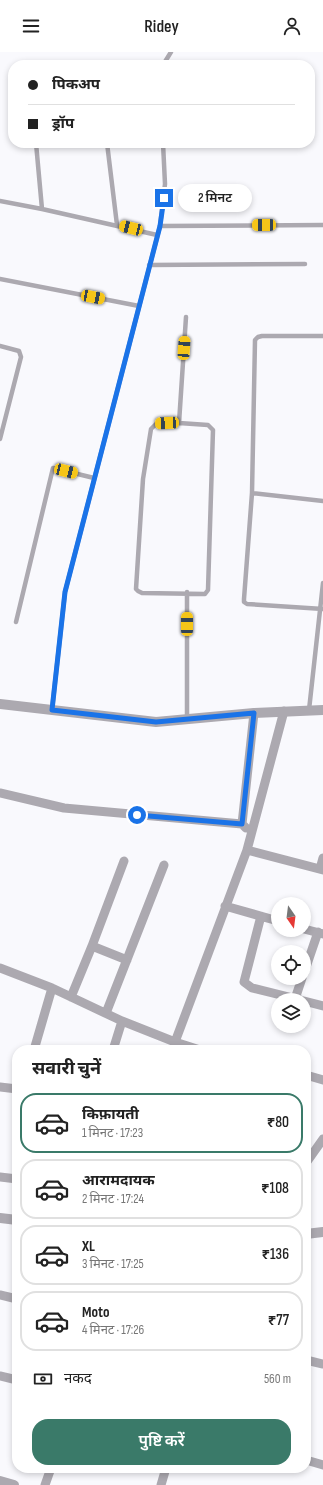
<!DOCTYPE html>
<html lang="hi">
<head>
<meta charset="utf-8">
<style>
	body { margin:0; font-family:"Sofia Sans Condensed","Noto Sans Devanagari",sans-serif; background:#f6f6f6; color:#222; height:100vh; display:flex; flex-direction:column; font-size:15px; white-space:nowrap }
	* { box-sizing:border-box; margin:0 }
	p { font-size:13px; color:#767676 }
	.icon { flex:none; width:22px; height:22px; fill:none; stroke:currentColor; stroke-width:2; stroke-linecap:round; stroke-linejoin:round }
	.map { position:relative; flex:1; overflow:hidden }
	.side { position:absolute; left:12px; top:993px; width:299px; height:428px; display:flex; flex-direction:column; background:#fff; border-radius:16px; box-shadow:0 2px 6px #0003 }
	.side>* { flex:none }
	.guide { position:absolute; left:8px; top:8px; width:307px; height:88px; border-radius:16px; box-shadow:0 2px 6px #0003; display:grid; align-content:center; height:88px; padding:0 20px; background:#fff }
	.needle { width:26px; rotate:166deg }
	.tools { position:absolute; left:271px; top:845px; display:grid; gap:8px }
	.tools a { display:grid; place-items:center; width:40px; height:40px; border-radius:50%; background:#fff; box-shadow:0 2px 6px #0003; font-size:20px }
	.end { position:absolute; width:18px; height:18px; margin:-9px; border:5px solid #1a73e8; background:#fff; box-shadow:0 0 0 2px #fff }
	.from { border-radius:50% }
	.bubble { position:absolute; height:28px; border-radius:14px; background:#fff; box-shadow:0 2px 6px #0003; font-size:13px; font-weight:600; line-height:28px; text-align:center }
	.car { position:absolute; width:12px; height:24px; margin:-12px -6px; border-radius:5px; box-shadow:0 0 3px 1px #0007; background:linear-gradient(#f5c518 24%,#345 0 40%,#f5c518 0 76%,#345 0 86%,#f5c518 0) }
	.guide b { display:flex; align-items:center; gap:14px; height:38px; font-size:15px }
	.guide b+b { border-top:1px solid #e0e0e0 }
	.guide i { width:10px; height:10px; background:#222 }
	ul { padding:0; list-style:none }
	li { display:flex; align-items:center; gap:12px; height:60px; margin:0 8px 6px; padding:0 12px; border:2px solid #e0e0e0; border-radius:16px }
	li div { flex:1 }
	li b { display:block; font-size:15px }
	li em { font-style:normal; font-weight:600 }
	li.selected { border-color:#3a7a69 }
	li>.icon { width:36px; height:36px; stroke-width:1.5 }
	h2 { padding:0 20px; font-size:18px; line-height:48px }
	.pay { display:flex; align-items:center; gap:10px; height:44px; padding:0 20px; font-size:15px }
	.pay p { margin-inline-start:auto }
	.action { display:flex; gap:8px; margin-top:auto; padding:8px 20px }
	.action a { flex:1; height:46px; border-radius:16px; background:#3a7a69; color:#fff; font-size:16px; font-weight:600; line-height:46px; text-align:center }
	header { display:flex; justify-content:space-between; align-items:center; height:52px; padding:0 20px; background:#fff; font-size:18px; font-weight:600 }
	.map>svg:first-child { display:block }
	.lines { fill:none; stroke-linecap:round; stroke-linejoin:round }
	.service { stroke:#aca9b0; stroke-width:4.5 }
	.minor { stroke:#aca9b0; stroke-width:9 }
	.tertiary { stroke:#aca9b0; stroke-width:10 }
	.route { stroke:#1a73e8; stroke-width:5 }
</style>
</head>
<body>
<header><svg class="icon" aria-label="menu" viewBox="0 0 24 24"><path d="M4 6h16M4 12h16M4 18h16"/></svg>Ridey<svg class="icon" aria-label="person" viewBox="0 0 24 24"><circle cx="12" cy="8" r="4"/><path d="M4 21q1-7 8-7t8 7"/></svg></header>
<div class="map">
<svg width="323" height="1433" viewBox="0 0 323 1433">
	<rect width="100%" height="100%" fill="#f9f9fd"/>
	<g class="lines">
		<path class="service" d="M163,13l8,-13
			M36,91l6,66
			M107,91l10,82
			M163,93l25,-2
			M0,149l42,8 115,26
			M160,174l163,-1
			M149,213l156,-1
			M0,227l139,27
			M323,284h-61l-4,1 -3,3 -3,153 -8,106v3l3,2 76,5
			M0,294l19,5 2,6 -21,82
			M179,371l-23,1 -5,5 -8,50 -7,110 2,2 4,2 63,1 3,-4 5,-160 -5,-5 -29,-2 7,-106
			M252,441l71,8
			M187,540v127
			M16,570l37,-154 41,10
			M52,658l13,-118 95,-366 5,-42 -2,-41
			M309,658l14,-127"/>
		<path class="minor" d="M284,659l-37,139 76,20
			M0,741l64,15 178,16
			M246,776l-4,-4 12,-111
			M320,817l3,-11
			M225,854l53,15
			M261,864l-17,66 8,6 49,12
			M304,877l19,5
			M92,894l35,14
			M0,916l52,20 70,33 53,21 25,8
			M304,921l14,-41
			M71,945l21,-51 32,-85
			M295,947l7,-21
			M304,949l19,5
			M106,961l58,-148
			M175,990l72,-192
			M34,998l18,-62
			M113,998l9,-29
			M306,1023l17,5
			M0,1035l17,2
			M306,1111l17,-24
			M0,1125l17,2
			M0,1243l17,4
			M306,1308l17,4
			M0,1324l17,4
			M306,1408l17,5
			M45,1433l6,-17
			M161,1433l5,-17"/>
		<path class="tertiary" d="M0,652l156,18 98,-9 69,-3
			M0,1166l17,2
			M306,1182l17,-2
			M0,1429l14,4"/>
	</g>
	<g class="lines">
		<path class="route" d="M137,763l105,9 12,-111 -98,9 -104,-12 13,-118 95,-366 4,-28"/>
	</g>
</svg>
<div class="tools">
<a><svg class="needle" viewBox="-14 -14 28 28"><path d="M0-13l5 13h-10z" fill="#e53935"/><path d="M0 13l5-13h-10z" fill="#767676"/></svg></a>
<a><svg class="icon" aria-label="locate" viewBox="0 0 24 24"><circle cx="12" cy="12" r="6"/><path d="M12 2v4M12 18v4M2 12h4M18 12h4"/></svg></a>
<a><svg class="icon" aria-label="layers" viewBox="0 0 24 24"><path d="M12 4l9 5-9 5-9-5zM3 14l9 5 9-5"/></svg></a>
</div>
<i class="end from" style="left:137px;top:763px"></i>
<i class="end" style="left:164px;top:146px"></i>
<div class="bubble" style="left:178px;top:132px;width:74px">2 मिनट</div>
<i class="car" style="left:264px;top:173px;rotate:270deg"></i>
<i class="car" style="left:131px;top:176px;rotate:284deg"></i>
<i class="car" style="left:93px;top:245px;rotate:101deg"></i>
<i class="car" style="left:184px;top:296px;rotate:4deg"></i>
<i class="car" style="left:167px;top:371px;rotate:267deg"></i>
<i class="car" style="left:66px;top:419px;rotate:104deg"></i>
<i class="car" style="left:187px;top:572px;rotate:0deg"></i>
<div class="guide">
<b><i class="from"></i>पिकअप</b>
<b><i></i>ड्रॉप</b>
</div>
<section class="side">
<h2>सवारी चुनें</h2>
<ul>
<li class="selected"><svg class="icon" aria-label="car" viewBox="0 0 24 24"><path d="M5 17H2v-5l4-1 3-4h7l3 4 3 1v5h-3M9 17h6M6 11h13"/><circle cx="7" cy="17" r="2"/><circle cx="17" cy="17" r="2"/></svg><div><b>किफ़ायती</b><p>1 मिनट · 17:23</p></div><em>₹80</em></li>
<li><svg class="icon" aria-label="car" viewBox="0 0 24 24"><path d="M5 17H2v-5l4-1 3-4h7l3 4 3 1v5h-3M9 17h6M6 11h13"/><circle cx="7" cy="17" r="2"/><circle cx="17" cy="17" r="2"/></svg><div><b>आरामदायक</b><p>2 मिनट · 17:24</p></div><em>₹108</em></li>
<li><svg class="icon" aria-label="car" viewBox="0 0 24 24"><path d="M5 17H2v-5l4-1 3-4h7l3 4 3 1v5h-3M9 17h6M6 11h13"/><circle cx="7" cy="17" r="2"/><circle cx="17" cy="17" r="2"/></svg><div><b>XL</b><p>3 मिनट · 17:25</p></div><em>₹136</em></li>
<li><svg class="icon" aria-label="car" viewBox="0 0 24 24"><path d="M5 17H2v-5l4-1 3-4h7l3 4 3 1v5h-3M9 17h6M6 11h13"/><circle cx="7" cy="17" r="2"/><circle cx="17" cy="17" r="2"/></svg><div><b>Moto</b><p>4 मिनट · 17:26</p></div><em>₹77</em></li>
</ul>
<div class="pay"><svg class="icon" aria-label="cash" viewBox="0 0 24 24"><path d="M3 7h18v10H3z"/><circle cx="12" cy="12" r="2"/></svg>नकद<p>560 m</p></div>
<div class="action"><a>पुष्टि करें</a></div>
</section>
</div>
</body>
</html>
